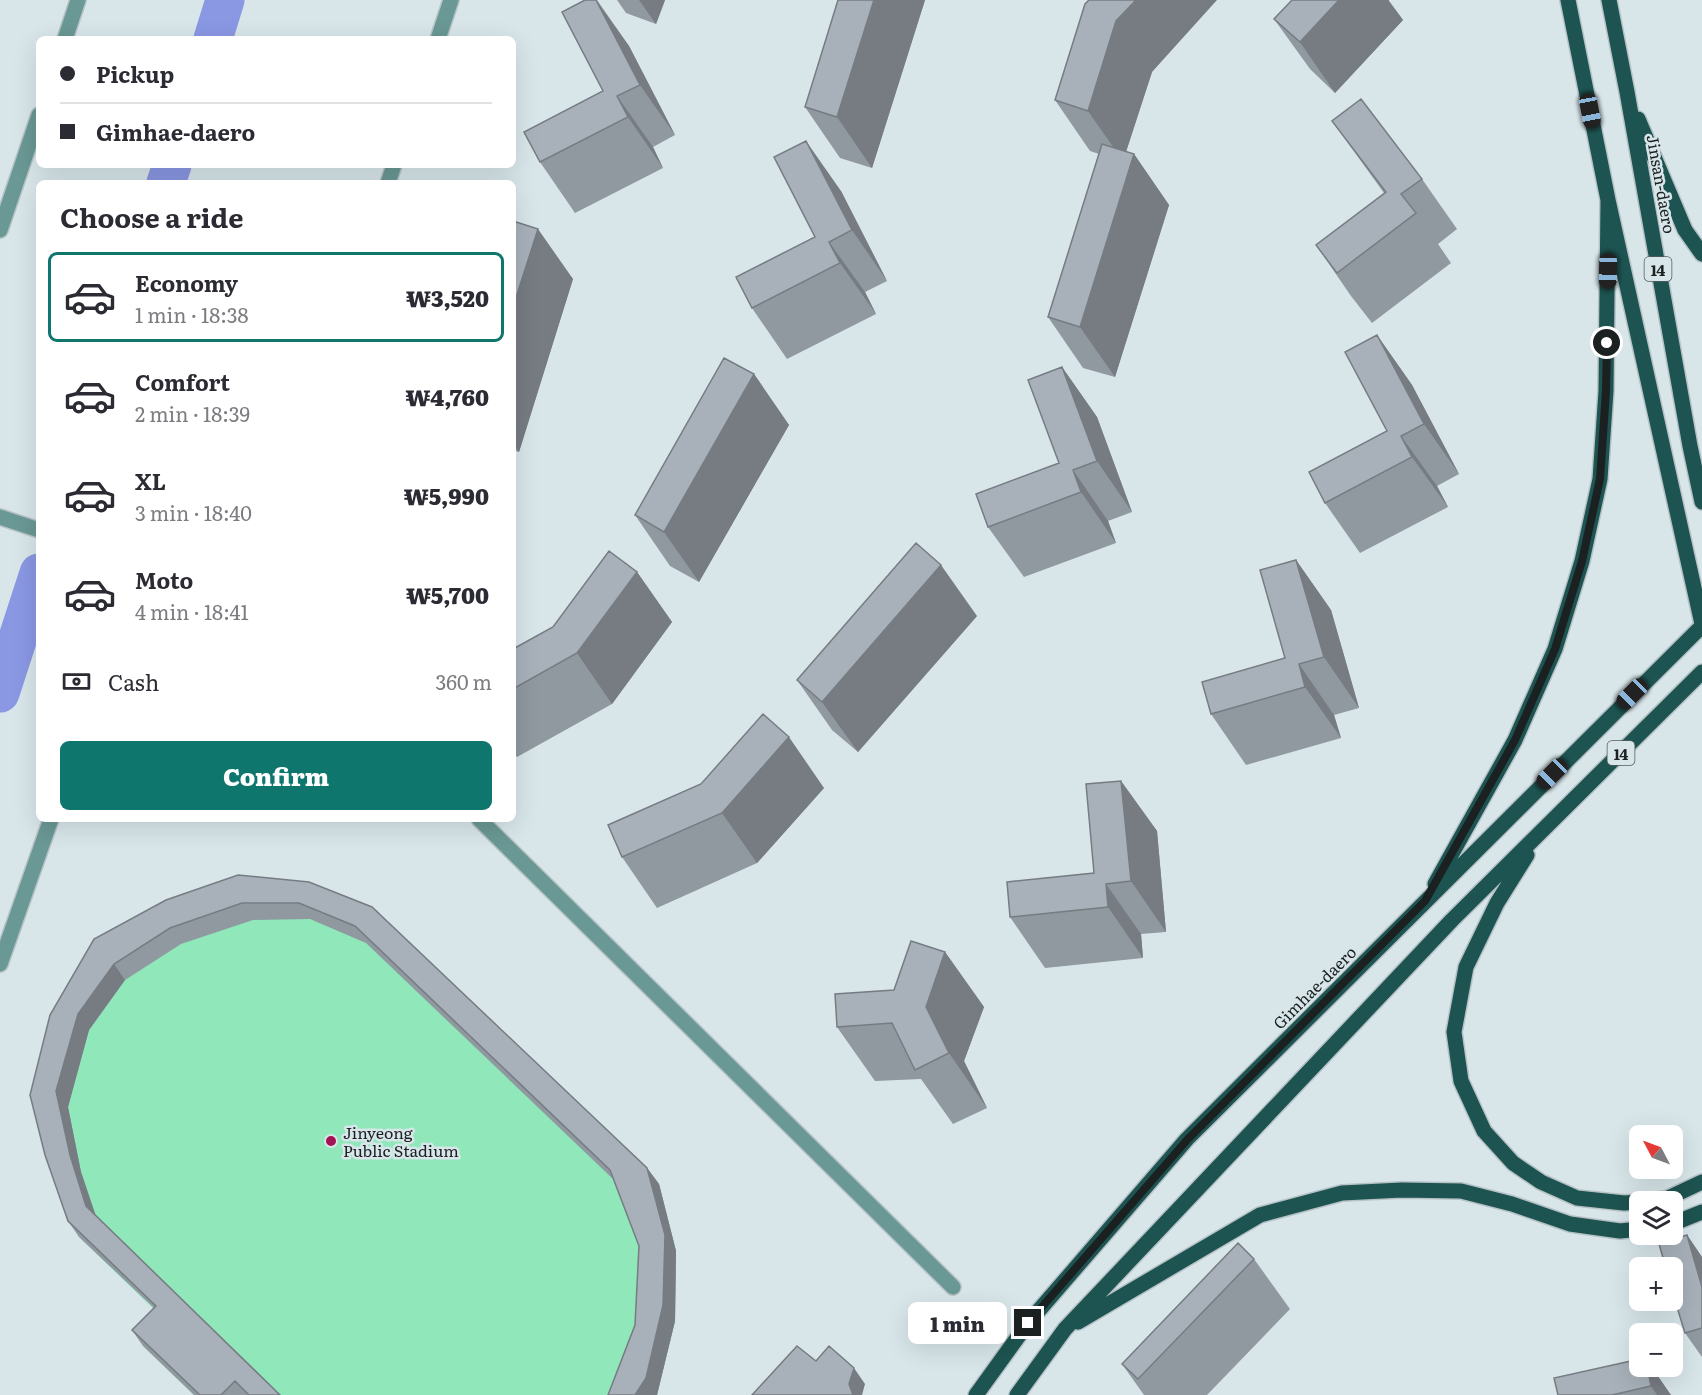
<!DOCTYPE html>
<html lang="en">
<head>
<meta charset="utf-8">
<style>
	body { margin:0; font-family:Literata,serif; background:#f7f7f7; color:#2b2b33; height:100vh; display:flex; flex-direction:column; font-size:22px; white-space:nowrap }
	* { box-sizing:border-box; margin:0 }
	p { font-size:20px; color:#7c7c81 }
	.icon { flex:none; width:33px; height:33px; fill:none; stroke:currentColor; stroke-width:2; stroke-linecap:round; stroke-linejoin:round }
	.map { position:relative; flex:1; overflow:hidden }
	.panel { position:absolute; left:36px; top:180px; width:480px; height:642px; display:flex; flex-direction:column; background:#fff; border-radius:9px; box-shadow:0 6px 24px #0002 }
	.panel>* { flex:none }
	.hud { position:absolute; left:36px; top:36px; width:480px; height:132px; border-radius:9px; box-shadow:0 6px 24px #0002; display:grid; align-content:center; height:132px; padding:0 24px; background:#fff }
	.needle { width:39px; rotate:311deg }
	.controls { position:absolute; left:1629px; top:1125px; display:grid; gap:12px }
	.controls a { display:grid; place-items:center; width:54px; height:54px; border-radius:9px; background:#fff; box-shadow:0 6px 24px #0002; font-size:30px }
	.end { position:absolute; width:27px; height:27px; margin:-14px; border:8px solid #1b2021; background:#fff; box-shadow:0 0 0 3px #fff }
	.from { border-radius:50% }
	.bubble { position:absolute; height:42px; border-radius:9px; background:#fff; box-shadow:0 6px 24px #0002; font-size:20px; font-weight:800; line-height:42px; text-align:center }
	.car { position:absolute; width:18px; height:36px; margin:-18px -9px; border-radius:8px; box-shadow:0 0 4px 2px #0007; background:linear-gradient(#222 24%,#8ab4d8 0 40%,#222 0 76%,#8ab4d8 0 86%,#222 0) }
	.hud b { display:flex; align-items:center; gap:21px; height:57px; font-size:22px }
	.hud b+b { border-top:2px solid #e1e1e2 }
	.hud i { width:15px; height:15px; background:#2b2b33 }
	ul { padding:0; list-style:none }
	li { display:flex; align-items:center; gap:18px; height:90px; margin:0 12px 9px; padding:0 12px; border:3px solid transparent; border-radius:9px }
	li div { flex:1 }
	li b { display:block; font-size:22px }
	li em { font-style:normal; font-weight:800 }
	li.current { border-color:#0f766e }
	li>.icon { width:54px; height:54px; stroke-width:1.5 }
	h2 { padding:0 24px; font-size:27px; line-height:72px }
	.pay { display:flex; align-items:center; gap:15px; height:66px; padding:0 24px; font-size:22px }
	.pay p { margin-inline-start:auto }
	.button { display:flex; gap:12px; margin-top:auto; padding:12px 24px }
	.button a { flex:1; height:69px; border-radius:9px; background:#0f766e; color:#fff; font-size:24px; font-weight:800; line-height:69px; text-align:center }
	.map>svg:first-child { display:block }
	.green { fill:#8fe7ba }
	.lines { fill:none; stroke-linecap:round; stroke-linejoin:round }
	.river { stroke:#8a97e3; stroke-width:39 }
	.minor-casing { stroke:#b6c2c6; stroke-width:18 }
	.major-casing { stroke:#b6c2c6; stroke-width:18 }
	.minor { stroke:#6a9894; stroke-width:15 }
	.major { stroke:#1d5350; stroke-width:15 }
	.wall { fill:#9098a0 }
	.shaded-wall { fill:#767c82 }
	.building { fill:#a8b1ba; stroke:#767c82; stroke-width:1.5 }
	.route { stroke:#1b2021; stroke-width:8 }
	.poi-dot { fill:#a31254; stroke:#d8e6ea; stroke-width:2 }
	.labels { text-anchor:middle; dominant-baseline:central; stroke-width:5; stroke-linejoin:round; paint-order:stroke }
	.shield { fill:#d8e6ea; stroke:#545b5d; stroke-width:1.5 }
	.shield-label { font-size:15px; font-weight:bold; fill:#1b2021 }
	.street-label { font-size:16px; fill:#1b2021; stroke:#d8e6ea }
	.poi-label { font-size:16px; fill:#1b2021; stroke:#d8e6ea; text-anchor:start }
</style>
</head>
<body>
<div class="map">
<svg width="1702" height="1395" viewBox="0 0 1702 1395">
	<rect width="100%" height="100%" fill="#d8e6ea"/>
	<path class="green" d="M321,898l338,286 17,67 -1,70 -18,74h-463l-51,-49 24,-24 -88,-85 -23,-65 5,-141 44,-75z"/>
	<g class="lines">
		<path class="river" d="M213,39l12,-39
			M166,183l6,-18
			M0,693l39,-120"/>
		<g class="minor-casing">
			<path id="minor" d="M65,39l13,-39
				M438,39l13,-39
				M388,183l6,-18
				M0,230l39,-115
				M0,517l39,13
				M479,819l474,468
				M0,964l51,-145"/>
		</g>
		<g class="major-casing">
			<path id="major" d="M1568,0l40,200 94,424
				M1609,0l18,92 63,354 12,56
				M1638,119l47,111 17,24
				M1527,855l-30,48 -31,64 -12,65 7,49 23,50 29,32 28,19 36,16 47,5 16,-1
				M1435,884l80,-144 40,-91 27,-88 18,-82 6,-88 2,-191
				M1640,1202l26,-3 36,-17
				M1672,1224l30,-12
				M1078,1322l182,-107 82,-22 60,-3 59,1 51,13 58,20 50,7 20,-2
				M976,1395l52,-72 159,-184 515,-513
				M1017,1395l48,-66 387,-409 250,-248"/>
		</g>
		<use href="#minor" class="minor"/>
		<use href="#major" class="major"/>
	</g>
	<path class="wall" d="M585,0h12l32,46 46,89 -22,12 10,21 -88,45 -35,-51 63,-71z
		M617,0h48l-9,24 -30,-11z
		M838,0h87l-53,168 -32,-10 -35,-51z
		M1292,0h97v1l14,19 -68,73 -25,-24 -36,-50z
		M1152,72l-26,80 8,2 35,51 -54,172 -32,-9 -35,-51 51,-163 -9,-3 -35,-51z
		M1332,121l90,58 35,50 -19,15 13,19 -79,60 -21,-27 -35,-51 68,-52z
		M841,191l46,90 -22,11 11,22 -89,45 -35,-51 63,-71z
		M513,221l60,58 -54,173 -6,-2z
		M1377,335l35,50 47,89 -22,12 11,21 -88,46 -35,-50 62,-72z
		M1062,367l35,50 35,95 -24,9 8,22 -92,34 -36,-50 71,-64z
		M754,374l35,51 -90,157 -29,-16 -35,-51z
		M1296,560l35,50 28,98 -25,7 7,23 -95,27 -35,-51 74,-56z
		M637,572l35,50 -60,82 -95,53 -4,-5v-103l40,-22z
		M977,616l-119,136 -26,-22 -35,-50z
		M1121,781l36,50 9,101 -25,2 2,24 -98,10 -35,-51 84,-44z
		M824,788l-67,75 -100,45 -35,-51 -14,-32z
		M309,882l338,286 12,16 17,67 -1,70 -18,74h-49l27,-70 4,-79 -26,-67 -247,-236 -56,-24 -57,1 -72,24 -56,36 -36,50 -21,77 13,65 14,43 185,180h-86l-51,-49 -11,-16 22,-22 -75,-71 -11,-16 -18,-206 44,-76z
		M945,952l39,55 -20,54 23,47 -34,16 -32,-45 -46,2 -38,-54 57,-37z
		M1687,1235l15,22v100l-17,-24z
		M1254,1259l36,50 -83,86h-63l-22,-31z
		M1640,1359l31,36h-113z"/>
	<path class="shaded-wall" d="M596,0l33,46 46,89 -35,-50z
		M639,0h26l-9,24z
		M874,0h51l-53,168 -35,-51z
		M1136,0h81l-65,72 -29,89 -35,-50 28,-90z
		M1339,0h50v1l14,19 -68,73 -35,-51z
		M617,96l36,51 10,21 -35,-51z
		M806,141l35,50 46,90 -35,-51z
		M1134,154l35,51 -54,172 -35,-50z
		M538,229l35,50 -54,173 -6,-8v-137z
		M829,242l36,50 11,22 -36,-51z
		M1377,335l35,50 47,89 -35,-50z
		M1062,367l35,50 35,95 -35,-51z
		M754,374l35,51 -90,157 -35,-50z
		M1401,436l36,50 11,21 -36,-50z
		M1073,470l35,51 8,22 -35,-51z
		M1296,560l35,50 28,98 -35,-51z
		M941,565l36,51 -119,136 -36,-50z
		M637,572l35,50 -60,82 -35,-51z
		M1299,664l35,51 7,23 -36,-51z
		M789,737l35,51 -67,75 -35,-50z
		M1121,781l36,50 9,101 -35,-51z
		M1106,884l35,50 2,24 -35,-51z
		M945,952l39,55 -20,54 23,47 -38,-55 -23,-46z
		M114,964l11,16 -36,50 -21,77 13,65 17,50 -12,-16 -16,-51 -14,-64 22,-77z
		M647,1168l12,16 17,67 -1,70 -18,74h-22z
		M1687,1235l15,22v30z
		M1647,1366h4l20,29h-14l-6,-9z
		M854,1368l11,16 -3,11h-9l-4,-11z"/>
	<path class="building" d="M585,0h11l44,85 -23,11 11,21 -88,45 -16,-30 79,-41 -41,-79z
		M838,0h36l-37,117 -32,-10z
		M1089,0h47l-20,21 -28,90 -33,-11 30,-96z
		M1292,0h47l-39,42 -26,-23z
		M1361,99l61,80 -21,15 15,19 -79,60 -21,-28 70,-53 -54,-71z
		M806,141l46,89 -23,12 11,21 -88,45 -16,-31 79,-40 -41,-80z
		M1102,144l32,10 -54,173 -32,-10z
		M513,221l25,8 -25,78z
		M1377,335l47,89 -23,12 11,21 -87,46 -16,-31 78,-41 -42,-79z
		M724,358l30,16 -90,158 -29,-17z
		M1062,367l35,94 -24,9 8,22 -93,35 -12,-33 83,-31 -31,-83z
		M916,543l25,22 -119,137 -25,-22z
		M609,551l28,21 -60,81 -64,36v-40l40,-22z
		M1296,560l28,97 -25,7 6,23 -94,27 -9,-32 83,-24 -25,-88z
		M763,714l26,23 -67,76 -100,44 -14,-32 93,-41z
		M1121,781l10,100 -25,3 2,23 -98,10 -3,-35 87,-9 -8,-89z
		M238,875l71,7 63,25 275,261 18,67 -2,70 -17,73 -11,17h-27l27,-70 4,-79 -29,-76 -255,-244 -56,-23h-57l-72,25 -56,36 -36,50 -22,77 14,64 16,51 194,189h-31l-14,-14 -14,14h-21l-68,-65 24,-24 -88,-85 -23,-66 -15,-60 20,-80 44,-76 72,-39z
		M911,941l34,11 -19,55 23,46 -34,17 -23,-47 -55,4 -2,-33 59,-4z
		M1687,1235l15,52v41l-17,5 -13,-42v-23h-6l-7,-24z
		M1238,1243l16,16 -116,120 -16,-15z
		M797,1346l19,15 13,-15 25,22 -5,16 4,11h-101z
		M1640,1359v7h7l4,20 -39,9h-54l-4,-17z"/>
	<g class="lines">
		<path class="route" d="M1028,1323l159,-183 238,-239 90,-161 40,-91 27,-88 18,-82 6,-88 1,-48"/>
	</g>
	<circle class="poi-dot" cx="331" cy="1141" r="6"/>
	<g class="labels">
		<g class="shield">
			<rect x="1644.5" y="257" width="27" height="24" rx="4.5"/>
			<rect x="1607.5" y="741" width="27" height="24" rx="4.5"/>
		</g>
		<g class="shield-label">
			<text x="1658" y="269">14</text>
			<text x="1621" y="753">14</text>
		</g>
		<g class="street-label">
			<text transform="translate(1662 184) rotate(80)">Jinsan-daero</text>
			<text transform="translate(1314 987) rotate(-45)">Gimhae-daero</text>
		</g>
		<g class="poi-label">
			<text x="343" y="1132">Jinyeong<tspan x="343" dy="18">Public Stadium</tspan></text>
		</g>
	</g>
</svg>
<div class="controls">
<a><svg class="needle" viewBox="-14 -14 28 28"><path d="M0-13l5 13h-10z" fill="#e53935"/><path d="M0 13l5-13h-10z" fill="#7c7c81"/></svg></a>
<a><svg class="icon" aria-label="layers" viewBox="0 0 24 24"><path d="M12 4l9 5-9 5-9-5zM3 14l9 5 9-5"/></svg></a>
<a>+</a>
<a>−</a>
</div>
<i class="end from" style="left:1607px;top:343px"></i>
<i class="end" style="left:1028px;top:1323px"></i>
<div class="bubble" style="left:908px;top:1302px;width:99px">1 min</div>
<i class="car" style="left:1590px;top:111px;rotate:169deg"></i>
<i class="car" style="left:1608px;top:271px;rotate:181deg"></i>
<i class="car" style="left:1632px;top:694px;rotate:225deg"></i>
<i class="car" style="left:1552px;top:774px;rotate:225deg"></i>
<div class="hud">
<b><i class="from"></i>Pickup</b>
<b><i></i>Gimhae-daero</b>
</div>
<section class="panel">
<h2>Choose a ride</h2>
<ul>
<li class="current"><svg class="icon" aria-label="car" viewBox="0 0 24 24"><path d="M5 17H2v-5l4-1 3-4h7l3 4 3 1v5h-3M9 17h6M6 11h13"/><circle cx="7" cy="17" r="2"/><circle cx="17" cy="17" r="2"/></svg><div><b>Economy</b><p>1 min · 18:38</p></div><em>₩3,520</em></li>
<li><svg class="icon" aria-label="car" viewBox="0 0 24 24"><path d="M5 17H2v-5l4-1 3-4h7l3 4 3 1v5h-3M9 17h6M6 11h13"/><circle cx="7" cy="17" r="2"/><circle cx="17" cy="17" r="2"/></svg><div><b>Comfort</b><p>2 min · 18:39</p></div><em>₩4,760</em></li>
<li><svg class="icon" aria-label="car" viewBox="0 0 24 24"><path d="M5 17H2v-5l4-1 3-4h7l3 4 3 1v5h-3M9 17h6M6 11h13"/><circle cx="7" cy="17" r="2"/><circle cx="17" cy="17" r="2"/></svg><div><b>XL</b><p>3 min · 18:40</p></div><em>₩5,990</em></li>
<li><svg class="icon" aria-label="car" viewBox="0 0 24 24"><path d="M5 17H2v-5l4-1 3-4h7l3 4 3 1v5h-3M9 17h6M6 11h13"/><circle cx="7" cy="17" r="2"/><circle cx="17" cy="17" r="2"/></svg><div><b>Moto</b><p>4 min · 18:41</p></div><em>₩5,700</em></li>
</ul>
<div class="pay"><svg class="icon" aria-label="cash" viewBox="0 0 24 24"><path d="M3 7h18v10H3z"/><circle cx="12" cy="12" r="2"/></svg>Cash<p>360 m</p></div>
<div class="button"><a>Confirm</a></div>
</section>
</div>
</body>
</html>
